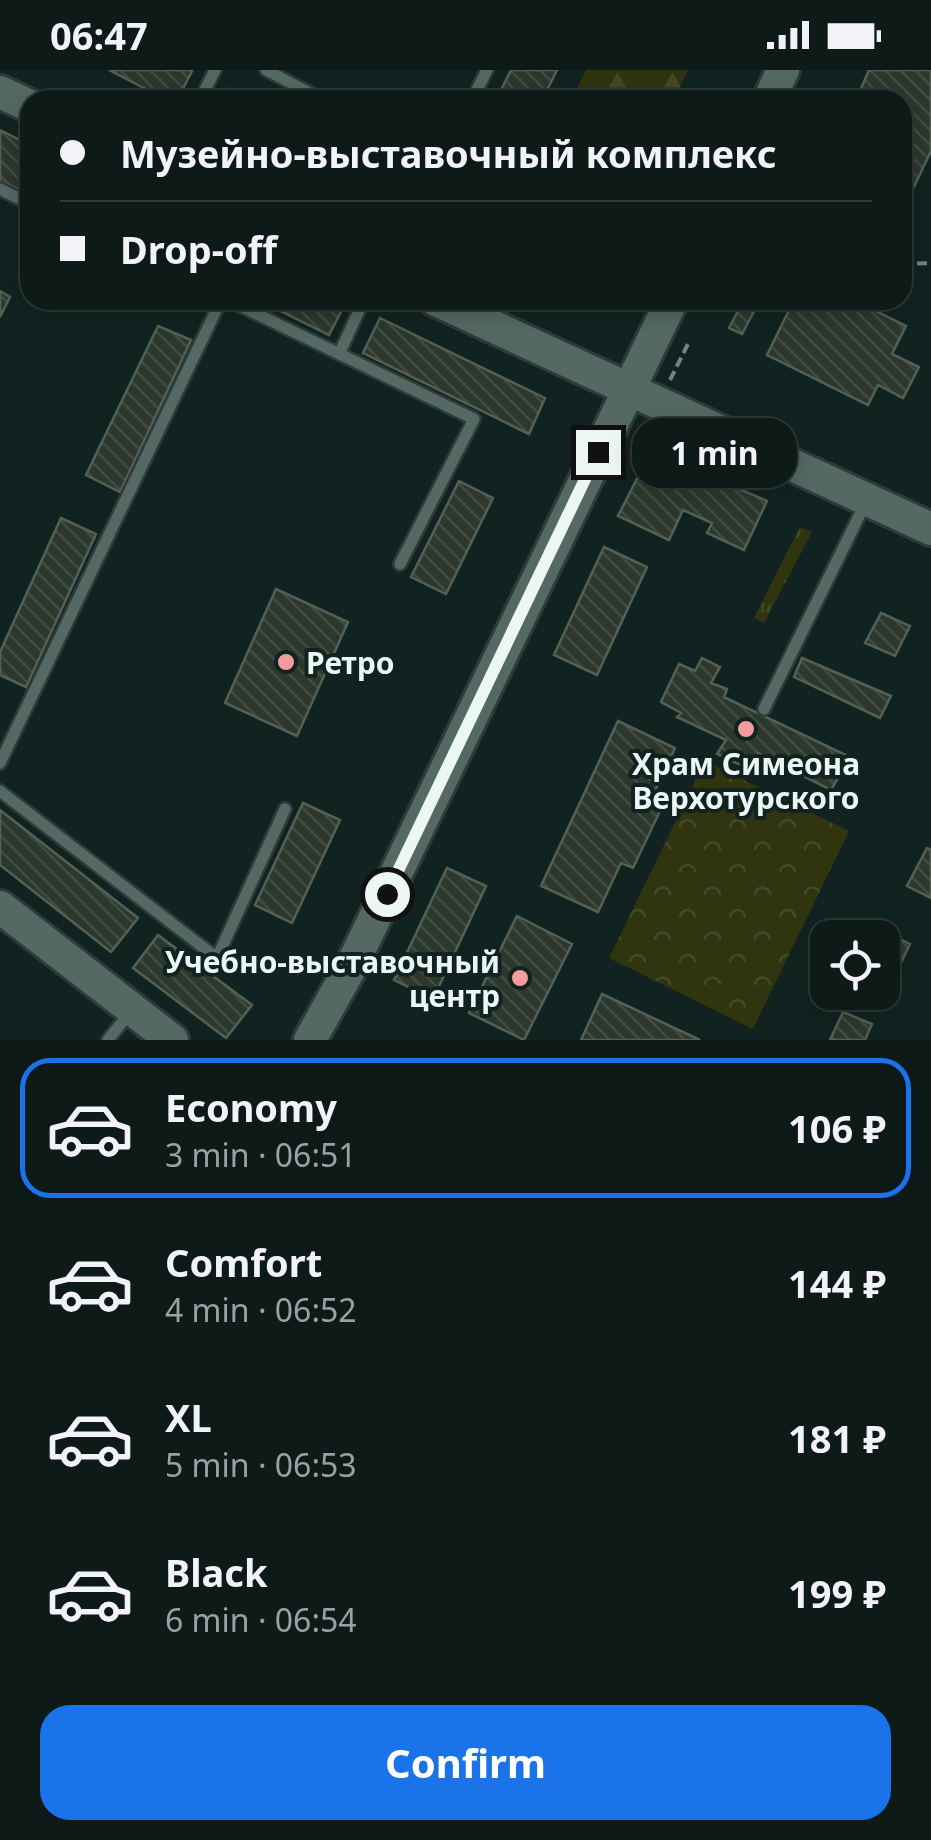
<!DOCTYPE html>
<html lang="en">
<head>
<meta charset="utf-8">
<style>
	body { margin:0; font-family:"Noto Sans",sans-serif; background:#162321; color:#f1f3f6; height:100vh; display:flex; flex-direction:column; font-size:38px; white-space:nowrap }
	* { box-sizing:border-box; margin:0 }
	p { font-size:32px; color:#9aa1a2 }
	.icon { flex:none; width:55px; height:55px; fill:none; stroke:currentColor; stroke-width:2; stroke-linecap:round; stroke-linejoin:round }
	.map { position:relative; height:970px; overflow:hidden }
	.panel { display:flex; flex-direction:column; background:#0d1a18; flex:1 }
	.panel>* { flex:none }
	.top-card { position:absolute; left:20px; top:20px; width:892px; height:220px; border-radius:30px; box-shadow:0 5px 25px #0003,0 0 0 2px #2d3837; display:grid; align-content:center; height:220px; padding:0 40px; background:#0d1a18 }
	.fabs { position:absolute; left:810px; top:850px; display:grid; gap:20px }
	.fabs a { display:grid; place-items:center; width:90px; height:90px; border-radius:20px; background:#0d1a18; box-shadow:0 5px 25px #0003,0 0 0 2px #2d3837; font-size:50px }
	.end { position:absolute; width:45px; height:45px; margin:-22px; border:12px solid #ecf7f5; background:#111; box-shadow:0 0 0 5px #111 }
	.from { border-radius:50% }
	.bubble { position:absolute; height:70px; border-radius:30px; background:#0d1a18; box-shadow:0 5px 25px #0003,0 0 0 2px #2d3837; font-size:32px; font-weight:700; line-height:70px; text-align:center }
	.top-card b { display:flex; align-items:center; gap:35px; height:95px; font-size:38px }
	.top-card b+b { border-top:2px solid #2d3837 }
	.top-card i { width:25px; height:25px; background:#f1f3f6 }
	ul { padding:18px 0 0; list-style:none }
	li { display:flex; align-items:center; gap:30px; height:140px; margin:0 20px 15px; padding:0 20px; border:5px solid transparent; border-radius:30px }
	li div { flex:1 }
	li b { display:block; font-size:38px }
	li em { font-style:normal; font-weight:700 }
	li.on { border-color:#1a73e8 }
	li>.icon { width:90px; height:90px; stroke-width:1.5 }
	.action { display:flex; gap:20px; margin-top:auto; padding:20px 40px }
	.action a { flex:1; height:115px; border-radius:30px; background:#1a73e8; color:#fff; font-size:40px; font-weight:700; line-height:115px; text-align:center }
	.status { display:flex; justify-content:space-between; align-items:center; height:70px; padding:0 50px; background:#0d1a18; direction:ltr }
	.status svg { height:28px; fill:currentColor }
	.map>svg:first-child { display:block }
	.grass { fill:url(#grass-tufts) }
	.forest { fill:url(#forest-firs) }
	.park { fill:url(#park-crowns) }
	.building { fill:url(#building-back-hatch); stroke:#536155; stroke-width:2.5 }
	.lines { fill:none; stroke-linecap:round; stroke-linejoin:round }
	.lane-casing { stroke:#2f3b39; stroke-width:16 }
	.secondary-casing { stroke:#2f3b39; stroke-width:38 }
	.path { stroke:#748381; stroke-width:4; stroke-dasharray:10 5; stroke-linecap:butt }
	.lane { stroke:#556964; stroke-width:11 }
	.secondary { stroke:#556964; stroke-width:32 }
	.route { stroke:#ecf7f5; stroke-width:12 }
	.poi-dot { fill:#f59b9e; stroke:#112320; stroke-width:4 }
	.labels { text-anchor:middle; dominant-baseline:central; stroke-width:8; stroke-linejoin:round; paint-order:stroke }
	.poi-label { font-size:30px; font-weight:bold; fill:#ecf7f5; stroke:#112320; text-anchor:start }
</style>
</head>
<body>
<div class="status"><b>06:47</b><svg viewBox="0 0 49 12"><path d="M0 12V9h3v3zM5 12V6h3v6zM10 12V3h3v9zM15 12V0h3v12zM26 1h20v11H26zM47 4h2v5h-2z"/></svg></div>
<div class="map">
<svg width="931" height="970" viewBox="0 0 931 970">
	<defs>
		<pattern id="grass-tufts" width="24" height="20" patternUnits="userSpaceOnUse" patternTransform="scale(2.5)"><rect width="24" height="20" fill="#30350f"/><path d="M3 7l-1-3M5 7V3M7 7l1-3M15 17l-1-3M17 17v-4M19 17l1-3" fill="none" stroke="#444927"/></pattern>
		<pattern id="forest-firs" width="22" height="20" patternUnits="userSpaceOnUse" patternTransform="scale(2.5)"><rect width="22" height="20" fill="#30350f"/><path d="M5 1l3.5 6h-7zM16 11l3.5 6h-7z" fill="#444927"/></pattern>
		<pattern id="park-crowns" width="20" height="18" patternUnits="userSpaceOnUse" patternTransform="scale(2.5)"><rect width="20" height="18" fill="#30350f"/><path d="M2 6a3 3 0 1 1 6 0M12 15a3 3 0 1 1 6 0" fill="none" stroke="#444927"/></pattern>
		<pattern id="building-back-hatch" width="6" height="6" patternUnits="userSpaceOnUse" patternTransform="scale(2.5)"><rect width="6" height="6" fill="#2c382d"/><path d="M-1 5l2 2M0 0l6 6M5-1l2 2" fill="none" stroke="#404c42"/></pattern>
	</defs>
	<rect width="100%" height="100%" fill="#112320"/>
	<path class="grass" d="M800,457l12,5 -48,91 -10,-5z"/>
	<path class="forest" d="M586,0h102l-14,30h-103z"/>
	<path class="park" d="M705,691l144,70 -96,198 -144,-71z"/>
	<path class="building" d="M109,0h81l2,1 -15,29h-10z
		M511,0h46l-15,30h-46z
		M869,0h62v81l-29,61v-112h-46z
		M230,19l23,11h-28z
		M0,60l30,15v50l-30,-14z
		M0,221l10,6 -10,20z
		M258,230h89l-18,35z
		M744,230h16l-18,34 -13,-6z
		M794,230h60l52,26 -14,28 27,13 -16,31 -25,-13 -10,20 -101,-50z
		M380,248l165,80 -16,36 -166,-81z
		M158,256l33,14 -71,152 -34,-17z
		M651,381l116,50 -23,49 -37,-17 5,-10 -29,-13 -14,30 -51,-24z
		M459,411l34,17 -47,96 -35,-17z
		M61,448l35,16 -70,153 -26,-12v-23z
		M604,477l43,20 -50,108 -43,-20z
		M276,519l72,33 -51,114 -72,-33z
		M881,543l29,13 -15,30 -30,-13z
		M702,588l18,9 -9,16 16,6 -3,8 126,60 -19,33 -73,-37 -9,16 -32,-15 9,-14 -49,-23 4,-4 -20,-11 18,-38 16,7z
		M802,588l89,38 -11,22 -86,-41z
		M618,651l57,27 -26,56 12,5 -28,59 -12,-5 -23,49 -57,-26z
		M303,733l37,17 -48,103 -37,-18z
		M0,740l138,108 -27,34 -111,-87z
		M927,778l4,2v48l-24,-12z
		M447,798l39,18 -53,113 -39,-19z
		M517,846l55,28 -48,96 -55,-27z
		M884,861l26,13 -17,35 -11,-5z
		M158,865l94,70 -26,33 -93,-70z
		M602,924l98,46h-119z
		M843,942l29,12 -7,16h-35z"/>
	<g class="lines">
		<g class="lane-casing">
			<path id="lane" d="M266,0l57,30
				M200,30l15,-30
				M472,30l15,-30
				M0,119l30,15
				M228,230l246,119 -74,145
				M339,284l25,-54
				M764,639l101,-205
				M0,693l221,-463
				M0,721l217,167 68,-149
				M108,970l22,-28"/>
		</g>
		<g class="secondary-casing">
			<path id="secondary" d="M0,22l30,14
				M769,30l14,-30
				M436,230l495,229
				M0,837l172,133
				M310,970l43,-77 319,-663"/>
		</g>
		<path class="path" d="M902,194l29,-1
			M670,310l20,-40"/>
		<use href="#lane" class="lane"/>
		<use href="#secondary" class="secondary"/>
	</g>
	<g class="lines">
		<path class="route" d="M387,824l211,-442"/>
	</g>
	<g class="poi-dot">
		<circle cx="286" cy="592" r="10"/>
		<circle cx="746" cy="659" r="10"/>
		<circle cx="520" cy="908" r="10"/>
	</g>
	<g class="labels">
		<g class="poi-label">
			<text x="306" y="592">Ретро</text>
			<text x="746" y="693" text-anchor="middle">Храм Симеона<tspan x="746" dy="34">Верхотурского</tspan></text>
			<text x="500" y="891" text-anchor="end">Учебно-выставочный<tspan x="500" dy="34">центр</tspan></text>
		</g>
	</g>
</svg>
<div class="fabs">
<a><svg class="icon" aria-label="locate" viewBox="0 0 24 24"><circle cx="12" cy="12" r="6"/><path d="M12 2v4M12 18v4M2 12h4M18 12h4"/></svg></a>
</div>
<i class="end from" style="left:387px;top:824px"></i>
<i class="end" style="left:598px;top:382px"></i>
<div class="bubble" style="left:632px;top:348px;width:165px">1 min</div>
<div class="top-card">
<b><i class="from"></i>Музейно-выставочный комплекс</b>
<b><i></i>Drop-off</b>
</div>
</div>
<section class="panel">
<ul>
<li class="on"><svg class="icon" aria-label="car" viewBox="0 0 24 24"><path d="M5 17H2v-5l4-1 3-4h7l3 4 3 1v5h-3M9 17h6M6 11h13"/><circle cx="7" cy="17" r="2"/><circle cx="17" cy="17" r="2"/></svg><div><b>Economy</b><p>3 min · 06:51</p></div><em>106 ₽</em></li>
<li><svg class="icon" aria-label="car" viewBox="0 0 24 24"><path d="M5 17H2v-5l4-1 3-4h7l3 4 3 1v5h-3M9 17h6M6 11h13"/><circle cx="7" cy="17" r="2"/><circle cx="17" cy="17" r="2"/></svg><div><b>Comfort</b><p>4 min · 06:52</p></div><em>144 ₽</em></li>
<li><svg class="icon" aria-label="car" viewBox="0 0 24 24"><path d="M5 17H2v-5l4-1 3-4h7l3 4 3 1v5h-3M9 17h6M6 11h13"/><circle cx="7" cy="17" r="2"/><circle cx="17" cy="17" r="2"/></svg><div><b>XL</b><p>5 min · 06:53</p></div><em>181 ₽</em></li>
<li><svg class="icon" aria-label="car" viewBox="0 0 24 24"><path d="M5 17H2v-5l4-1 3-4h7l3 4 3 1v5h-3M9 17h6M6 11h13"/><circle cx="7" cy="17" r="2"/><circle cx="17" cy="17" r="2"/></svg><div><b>Black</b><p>6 min · 06:54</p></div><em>199 ₽</em></li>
</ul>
<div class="action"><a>Confirm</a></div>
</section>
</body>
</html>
